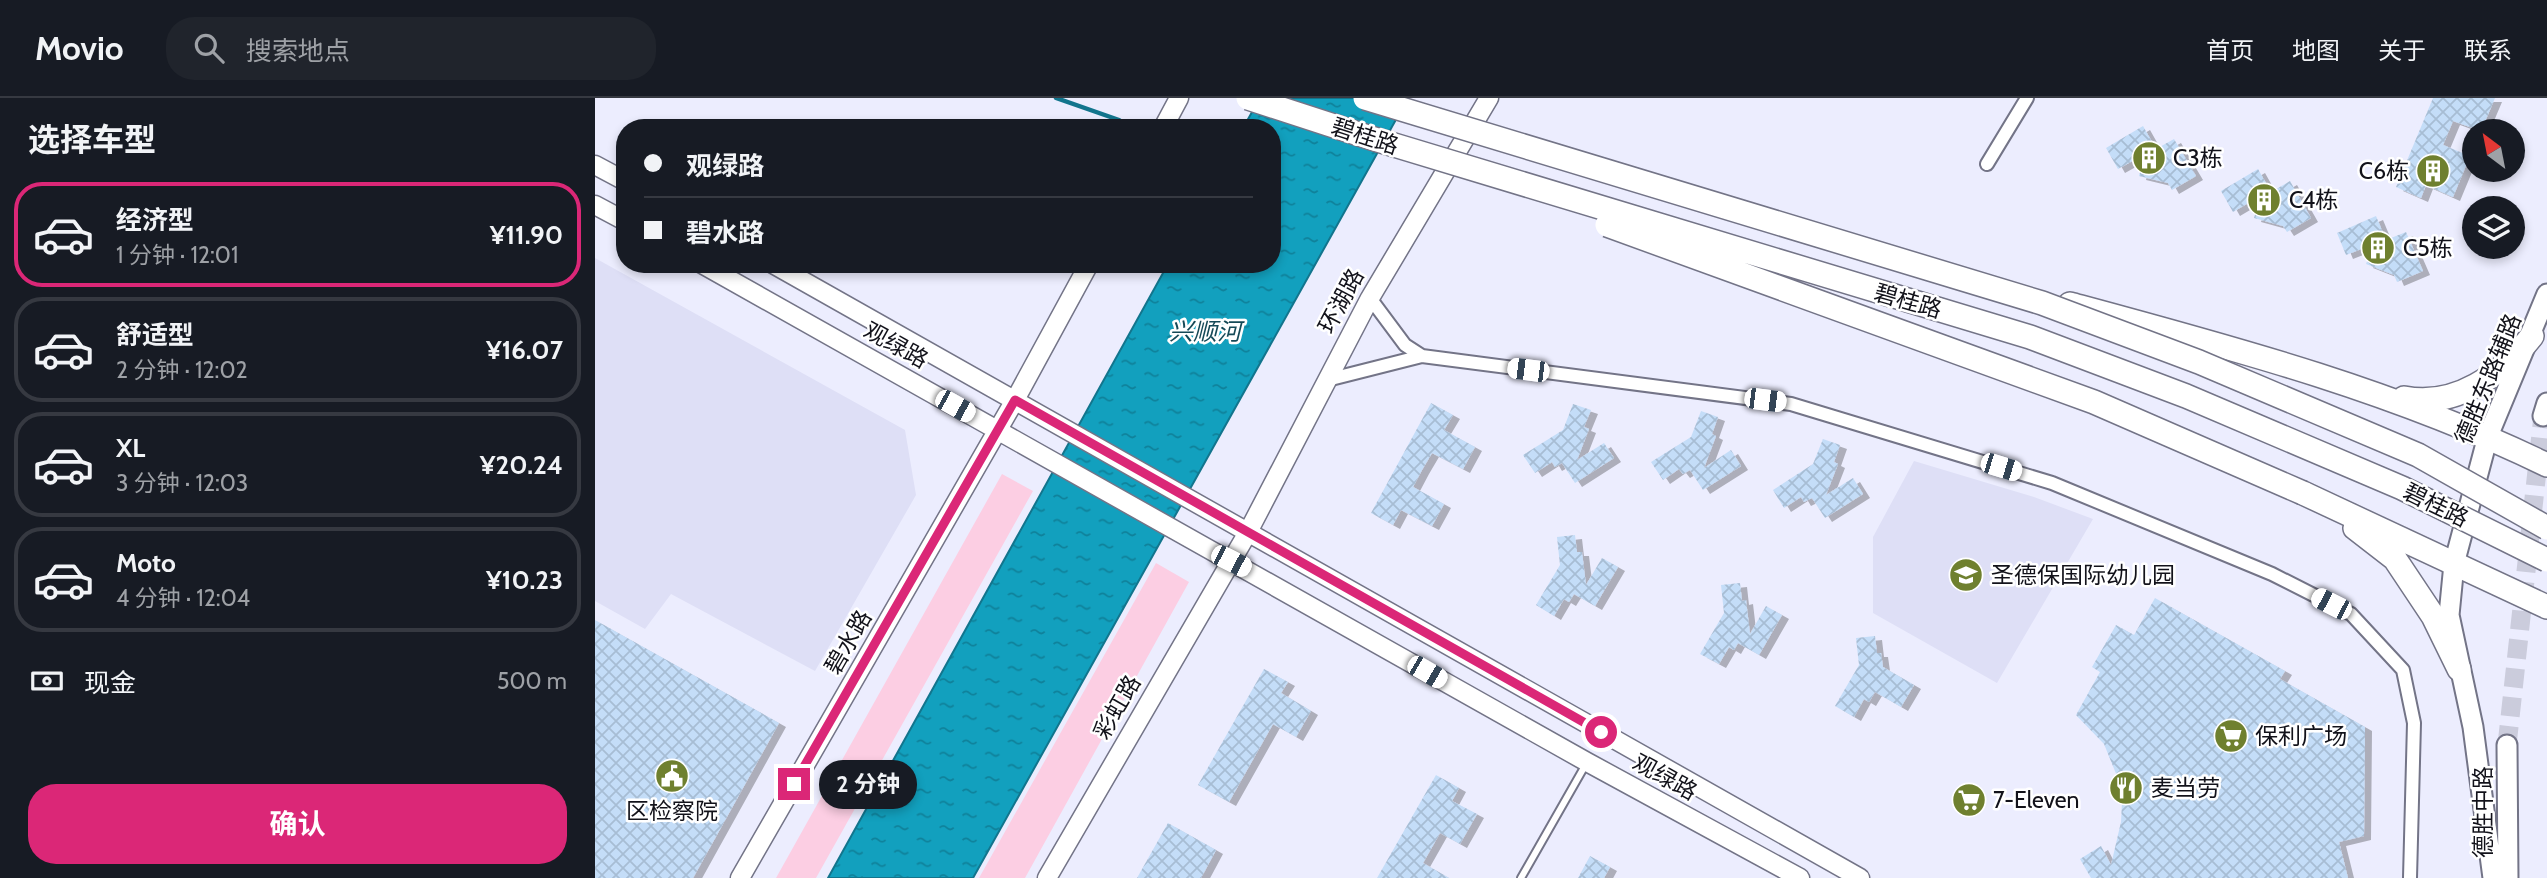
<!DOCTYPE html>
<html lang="zh">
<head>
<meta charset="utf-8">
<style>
	body { margin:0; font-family:Cabin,"Noto Sans SC",sans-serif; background:#20242c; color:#f1f3f6; height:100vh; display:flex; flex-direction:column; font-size:26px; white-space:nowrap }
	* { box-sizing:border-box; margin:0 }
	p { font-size:23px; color:#9ea1a6 }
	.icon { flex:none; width:38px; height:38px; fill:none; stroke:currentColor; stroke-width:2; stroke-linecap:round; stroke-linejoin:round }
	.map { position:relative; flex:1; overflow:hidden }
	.panel { display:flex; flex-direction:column; background:#171b24; width:595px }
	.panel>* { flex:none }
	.hud { position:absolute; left:21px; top:21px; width:665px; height:154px; border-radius:28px; box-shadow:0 4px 10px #0003; display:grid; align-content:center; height:154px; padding:0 28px; background:#171b24 }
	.needle { width:46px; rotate:328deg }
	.controls { position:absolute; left:1867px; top:21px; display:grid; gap:14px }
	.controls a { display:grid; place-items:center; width:63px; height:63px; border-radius:50%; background:#171b24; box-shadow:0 4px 10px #0003; font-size:35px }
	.end { position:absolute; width:32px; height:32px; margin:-16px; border:9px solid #db2777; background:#fff; box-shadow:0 0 0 4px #fff }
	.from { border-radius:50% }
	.bubble { position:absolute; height:49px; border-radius:24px; background:#171b24; box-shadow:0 4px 10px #0003; font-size:23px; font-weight:700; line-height:49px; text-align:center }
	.car { position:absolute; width:21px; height:42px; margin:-21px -10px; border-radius:9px; box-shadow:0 0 5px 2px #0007; background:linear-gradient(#fff 24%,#345 0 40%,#fff 0 76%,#345 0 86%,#fff 0) }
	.hud b { display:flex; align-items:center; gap:24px; height:66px; font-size:26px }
	.hud b+b { border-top:2px solid #363941 }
	.hud i { width:18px; height:18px; background:#f1f3f6 }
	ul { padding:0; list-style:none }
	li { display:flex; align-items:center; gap:21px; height:105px; margin:0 14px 10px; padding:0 14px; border:4px solid #363941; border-radius:28px }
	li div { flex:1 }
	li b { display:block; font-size:26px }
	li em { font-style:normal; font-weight:700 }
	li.selected { border-color:#db2777 }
	li>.icon { width:63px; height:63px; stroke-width:1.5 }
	h2 { padding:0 28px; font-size:32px; line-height:84px }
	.pay { display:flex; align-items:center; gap:18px; height:77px; padding:0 28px; font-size:26px }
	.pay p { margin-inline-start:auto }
	.primary-button { display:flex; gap:14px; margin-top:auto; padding:14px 28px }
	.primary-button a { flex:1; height:80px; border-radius:28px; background:#db2777; color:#fff; font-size:28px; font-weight:700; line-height:80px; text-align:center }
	header { display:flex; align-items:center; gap:42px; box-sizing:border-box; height:98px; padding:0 35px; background:#171b24; border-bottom:2px solid #363941 }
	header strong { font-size:33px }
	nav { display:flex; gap:38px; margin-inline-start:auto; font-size:24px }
	.search { width:490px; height:63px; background:#20242c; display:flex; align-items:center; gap:18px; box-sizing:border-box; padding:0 24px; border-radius:28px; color:#9ea1a6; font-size:26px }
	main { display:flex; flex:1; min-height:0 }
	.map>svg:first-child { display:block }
	.built { fill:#dedff6 }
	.green { fill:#fccee3 }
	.water { fill:url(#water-ripples); stroke:#12758d; stroke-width:2 }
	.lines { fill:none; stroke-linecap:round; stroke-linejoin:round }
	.stream { stroke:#12758d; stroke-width:4.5 }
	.building { fill:url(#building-cross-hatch); filter:url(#shadow) }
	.primary-tunnel { stroke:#cbccdc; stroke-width:19; stroke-dasharray:19 10; stroke-linecap:butt }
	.lane-casing { stroke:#737487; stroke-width:10 }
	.street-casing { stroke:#737487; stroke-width:16 }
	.secondary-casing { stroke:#737487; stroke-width:21 }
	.primary-casing { stroke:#737487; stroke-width:23 }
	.highway-casing { stroke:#737487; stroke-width:26 }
	.lane { stroke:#fff; stroke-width:6 }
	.street { stroke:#fff; stroke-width:12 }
	.secondary { stroke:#fff; stroke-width:18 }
	.primary { stroke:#fff; stroke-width:19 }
	.highway { stroke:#fff; stroke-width:23 }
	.highway-bridge-casing { stroke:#737487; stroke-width:26; stroke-linecap:butt }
	.highway-bridge { stroke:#fff; stroke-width:23 }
	.route { stroke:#db2777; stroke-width:9 }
	.labels { text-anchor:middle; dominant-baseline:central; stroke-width:5; stroke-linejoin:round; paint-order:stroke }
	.street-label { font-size:23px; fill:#12121a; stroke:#fff }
	.poi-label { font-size:23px; fill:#12121a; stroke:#fff; text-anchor:start }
	.water-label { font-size:24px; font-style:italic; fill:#154957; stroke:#fff }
</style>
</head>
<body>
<header>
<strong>Movio</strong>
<div class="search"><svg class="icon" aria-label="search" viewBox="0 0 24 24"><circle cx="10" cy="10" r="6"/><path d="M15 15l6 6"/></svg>搜索地点</div>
<nav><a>首页</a><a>地图</a><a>关于</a><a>联系</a></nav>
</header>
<main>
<section class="panel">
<h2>选择车型</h2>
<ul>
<li class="selected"><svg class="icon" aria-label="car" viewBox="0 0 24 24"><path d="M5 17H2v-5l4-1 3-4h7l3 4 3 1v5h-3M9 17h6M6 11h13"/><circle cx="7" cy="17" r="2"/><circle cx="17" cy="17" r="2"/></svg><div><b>经济型</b><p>1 分钟 · 12:01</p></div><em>¥11.90</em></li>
<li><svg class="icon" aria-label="car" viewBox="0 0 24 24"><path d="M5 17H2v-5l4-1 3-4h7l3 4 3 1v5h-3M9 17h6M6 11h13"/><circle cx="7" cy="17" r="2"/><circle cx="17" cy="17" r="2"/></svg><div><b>舒适型</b><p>2 分钟 · 12:02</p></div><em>¥16.07</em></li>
<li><svg class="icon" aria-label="car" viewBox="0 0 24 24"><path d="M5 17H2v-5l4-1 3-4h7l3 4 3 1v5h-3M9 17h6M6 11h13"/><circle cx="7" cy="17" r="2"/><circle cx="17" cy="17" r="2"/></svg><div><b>XL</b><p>3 分钟 · 12:03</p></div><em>¥20.24</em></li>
<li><svg class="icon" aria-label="car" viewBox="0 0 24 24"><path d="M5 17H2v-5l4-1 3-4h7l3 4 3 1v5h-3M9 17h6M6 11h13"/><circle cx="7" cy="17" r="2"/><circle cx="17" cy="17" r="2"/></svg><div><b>Moto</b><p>4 分钟 · 12:04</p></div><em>¥10.23</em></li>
</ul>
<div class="pay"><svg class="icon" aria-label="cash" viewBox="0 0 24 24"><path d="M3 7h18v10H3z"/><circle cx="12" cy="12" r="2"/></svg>现金<p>500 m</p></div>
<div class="primary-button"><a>确认</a></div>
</section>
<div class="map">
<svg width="1952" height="780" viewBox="0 0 1952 780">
	<defs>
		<pattern id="water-ripples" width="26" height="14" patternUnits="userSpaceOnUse" patternTransform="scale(1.75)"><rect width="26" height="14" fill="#12a0be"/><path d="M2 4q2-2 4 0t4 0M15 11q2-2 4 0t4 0" fill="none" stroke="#0f819a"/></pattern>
		<pattern id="building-cross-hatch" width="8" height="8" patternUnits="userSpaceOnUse" patternTransform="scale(1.75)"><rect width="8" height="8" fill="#c4ddf8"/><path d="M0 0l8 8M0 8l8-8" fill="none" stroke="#a7bdd4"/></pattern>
		<filter id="shadow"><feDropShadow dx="7" dy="4" stdDeviation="0" flood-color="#0004"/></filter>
	</defs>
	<rect width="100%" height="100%" fill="#ecedfe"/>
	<path class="built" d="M0,160l310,172 11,65 -101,176 -144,-77 -26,35 -50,-28z
		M1319,363l120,36 59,22 -96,164 -124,-70v-76z"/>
	<path class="green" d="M407,376l31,17 -217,387h-40z
		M561,465l33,19 -164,296h-46z"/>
	<path class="water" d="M665,0h148l-435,780h-145l340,-614h104v-136h-29z"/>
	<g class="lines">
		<path class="stream" d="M461,0l63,22 10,8"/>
	</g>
	<path class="building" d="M1838,0h62l-14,33 -28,-10 -10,24 27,11 -17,41 -27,-12 -5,13 -25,-11z
		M1548,28l13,23 18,-10 22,37 -24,14 -4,-7 -29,-7 6,-22 -27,15 -12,-21z
		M1663,71l13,23 19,-11 21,37 -24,14 -4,-6 -29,-8 6,-22 -27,16 -12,-21z
		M1781,118l10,24 20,-8 17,39 -26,11 -3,-7 -28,-11 8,-20 -28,11 -9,-22z
		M836,305l22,12 -9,15 31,17 -12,22 -31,-16 -10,17 -9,17 31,17 -12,22 -31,-16 -8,15 -22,-12z
		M978,306l18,6 -7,17 5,2 -12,31 27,-17 10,15 -39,25 -13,-20 -7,4 -3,-5 -17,11 -12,-18 40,-25z
		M1106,313l17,6 -6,17 4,2 -12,32 27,-18 10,16 -38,24 -13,-20 -7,4 -4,-5 -16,11 -12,-18 40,-25z
		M1228,341l17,6 -6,17 4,2 -12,31 27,-17 10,16 -38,24 -13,-20 -8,4 -3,-5 -17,11 -11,-18 40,-26z
		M980,437l2,17h5l4,33 16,-27 16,9 -23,39 -21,-12 -5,8 -5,-3 -10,17 -18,-11 24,-40 -3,-28z
		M1145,485l2,18 4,-1 4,34 16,-28 16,9 -23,40 -21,-12 -4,7 -5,-3 -10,17 -19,-10 24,-41 -3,-28z
		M1560,500l130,73 -5,8 85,48 -1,109 -25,6 9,36h-257l-11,-19 21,-13 10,19 10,-43 1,-20 -3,-21 -15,-37 -28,-29 24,-43 -8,-5 24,-42 18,10z
		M0,522l184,103 -86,155h-98z
		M1280,538l2,17h4l2,14 31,18 -13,22 -26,-15 -6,10 -5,-3 -10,18 -19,-11 24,-41 -3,-27z
		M669,571l24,13 -7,11 30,18 -15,26 -23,-13 -44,78 -31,-17z
		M841,677l23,13 -7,13 25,13 -17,30 -20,-11 -17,30 26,15h-72z
		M573,725l48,27 -15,28h-64z
		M995,758l20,11 -6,11h-26z"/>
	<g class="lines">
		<path class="primary-tunnel" d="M1912,647l36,-329"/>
		<g class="lane-casing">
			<path id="lane" d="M926,780l65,-114"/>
		</g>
		<g class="street-casing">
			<path id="street" d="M1392,66l40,-66
				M775,200l35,47 17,11
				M732,282l95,-24 369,48 261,79 220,91 79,40 52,56 11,53 -4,155"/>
		</g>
		<g class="secondary-casing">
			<path id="secondary" d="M568,30l16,-30
				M0,67l30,16
				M0,107l30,16
				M107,166l885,498 213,116
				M178,166l1087,614
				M145,780l275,-478 74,-136
				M452,780l200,-344 123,-236 119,-200"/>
		</g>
		<g class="primary-casing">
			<path id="primary" d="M1948,318l4,-13
				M1912,647l1,133
				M1898,780l-20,-151 -24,-112 5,-51 34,-128 59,-142"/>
		</g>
		<g class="highway-casing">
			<path id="highway" d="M1475,206c163,44 325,87 477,161
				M1809,300c52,10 97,-23 128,-62
				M1708,395l244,114
				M1760,430l40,31 38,57 26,53"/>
		</g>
		<use href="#lane" class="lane"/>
		<use href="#street" class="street"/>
		<use href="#secondary" class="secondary"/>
		<use href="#primary" class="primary"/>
		<use href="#highway" class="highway"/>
		<g class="highway-bridge-casing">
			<path id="highway-bridge" d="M653,0l123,40 659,199 156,59 216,92 145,72
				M770,0l677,205 157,59 219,93 129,73
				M1012,127l487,177 209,91"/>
		</g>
		<use href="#highway-bridge" class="highway-bridge"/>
	</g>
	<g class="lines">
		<path class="route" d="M199,686l221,-384 586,332"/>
	</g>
	<defs>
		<g id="building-disc" transform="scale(1.75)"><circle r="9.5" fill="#6f802f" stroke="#fff"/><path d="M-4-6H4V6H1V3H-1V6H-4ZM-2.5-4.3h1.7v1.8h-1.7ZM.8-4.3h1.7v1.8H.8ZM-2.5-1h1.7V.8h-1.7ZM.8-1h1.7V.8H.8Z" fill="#fff"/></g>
		<g id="school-disc" transform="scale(1.75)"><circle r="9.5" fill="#6f802f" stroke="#fff"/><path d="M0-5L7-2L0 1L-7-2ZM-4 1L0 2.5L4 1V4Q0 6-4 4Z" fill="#fff"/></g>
		<g id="supermarket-disc" transform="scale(1.75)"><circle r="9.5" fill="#6f802f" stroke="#fff"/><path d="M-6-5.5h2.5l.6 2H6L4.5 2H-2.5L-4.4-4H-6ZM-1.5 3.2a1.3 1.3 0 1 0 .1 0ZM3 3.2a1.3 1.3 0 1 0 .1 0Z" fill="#fff"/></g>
		<g id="civic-disc" transform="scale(1.75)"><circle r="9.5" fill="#6f802f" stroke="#fff"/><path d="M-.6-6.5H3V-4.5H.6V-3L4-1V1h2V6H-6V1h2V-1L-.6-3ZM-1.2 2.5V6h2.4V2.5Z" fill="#fff"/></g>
		<g id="restaurant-disc" transform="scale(1.75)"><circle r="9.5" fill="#6f802f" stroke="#fff"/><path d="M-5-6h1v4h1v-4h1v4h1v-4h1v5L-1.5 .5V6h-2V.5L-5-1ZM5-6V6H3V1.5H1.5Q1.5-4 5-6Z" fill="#fff"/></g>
	</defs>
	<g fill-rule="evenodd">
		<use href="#building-disc" x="1554" y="60"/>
		<use href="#building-disc" x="1838" y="73"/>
		<use href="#building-disc" x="1669" y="102"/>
		<use href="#building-disc" x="1783" y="150"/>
		<use href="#school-disc" x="1371" y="477"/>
		<use href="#supermarket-disc" x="1636" y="638"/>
		<use href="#civic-disc" x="77" y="678"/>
		<use href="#restaurant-disc" x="1531" y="690"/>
		<use href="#supermarket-disc" x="1374" y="702"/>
	</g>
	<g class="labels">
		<g class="street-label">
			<text transform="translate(770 38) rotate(18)">碧桂路</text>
			<text transform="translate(746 203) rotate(-62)">环湖路</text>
			<text transform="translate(1313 203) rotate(16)">碧桂路</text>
			<text transform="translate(301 247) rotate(29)">观绿路</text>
			<text transform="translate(1893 281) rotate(-68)">德胜东路辅路</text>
			<text transform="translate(1841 407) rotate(26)">碧桂路</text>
			<text transform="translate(253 544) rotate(-60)">碧水路</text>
			<text transform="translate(522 609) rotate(-60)">彩虹路</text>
			<text transform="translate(1070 679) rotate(29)">观绿路</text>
			<text transform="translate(1888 714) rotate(-90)">德胜中路</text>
		</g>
		<g class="poi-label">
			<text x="1578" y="60">C3栋</text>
			<text x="1814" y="73" text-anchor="end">C6栋</text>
			<text x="1694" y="102">C4栋</text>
			<text x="1808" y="150">C5栋</text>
			<text x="1396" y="477">圣德保国际幼儿园</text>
			<text x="1660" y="638">保利广场</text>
			<text x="1556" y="690">麦当劳</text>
			<text x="1398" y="702">7-Eleven</text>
			<text x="77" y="713" text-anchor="middle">区检察院</text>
		</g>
		<g class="water-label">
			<text x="610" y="233">兴顺河</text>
		</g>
	</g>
</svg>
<div class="controls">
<a><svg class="needle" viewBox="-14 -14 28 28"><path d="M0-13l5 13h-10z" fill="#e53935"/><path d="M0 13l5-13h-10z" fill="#9ea1a6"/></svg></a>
<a><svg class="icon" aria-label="layers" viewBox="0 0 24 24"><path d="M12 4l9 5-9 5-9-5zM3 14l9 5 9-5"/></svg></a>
</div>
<i class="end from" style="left:1006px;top:634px"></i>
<i class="end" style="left:199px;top:686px"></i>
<div class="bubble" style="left:224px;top:662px;width:98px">2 分钟</div>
<i class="car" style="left:933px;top:272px;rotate:277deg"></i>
<i class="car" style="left:1170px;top:302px;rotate:97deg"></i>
<i class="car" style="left:360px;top:308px;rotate:119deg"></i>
<i class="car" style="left:1406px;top:369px;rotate:107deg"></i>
<i class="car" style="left:636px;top:463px;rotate:117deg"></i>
<i class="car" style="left:1736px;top:506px;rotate:297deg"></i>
<i class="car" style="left:832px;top:574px;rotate:120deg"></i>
<div class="hud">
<b><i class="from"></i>观绿路</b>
<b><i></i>碧水路</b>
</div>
</div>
</main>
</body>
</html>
